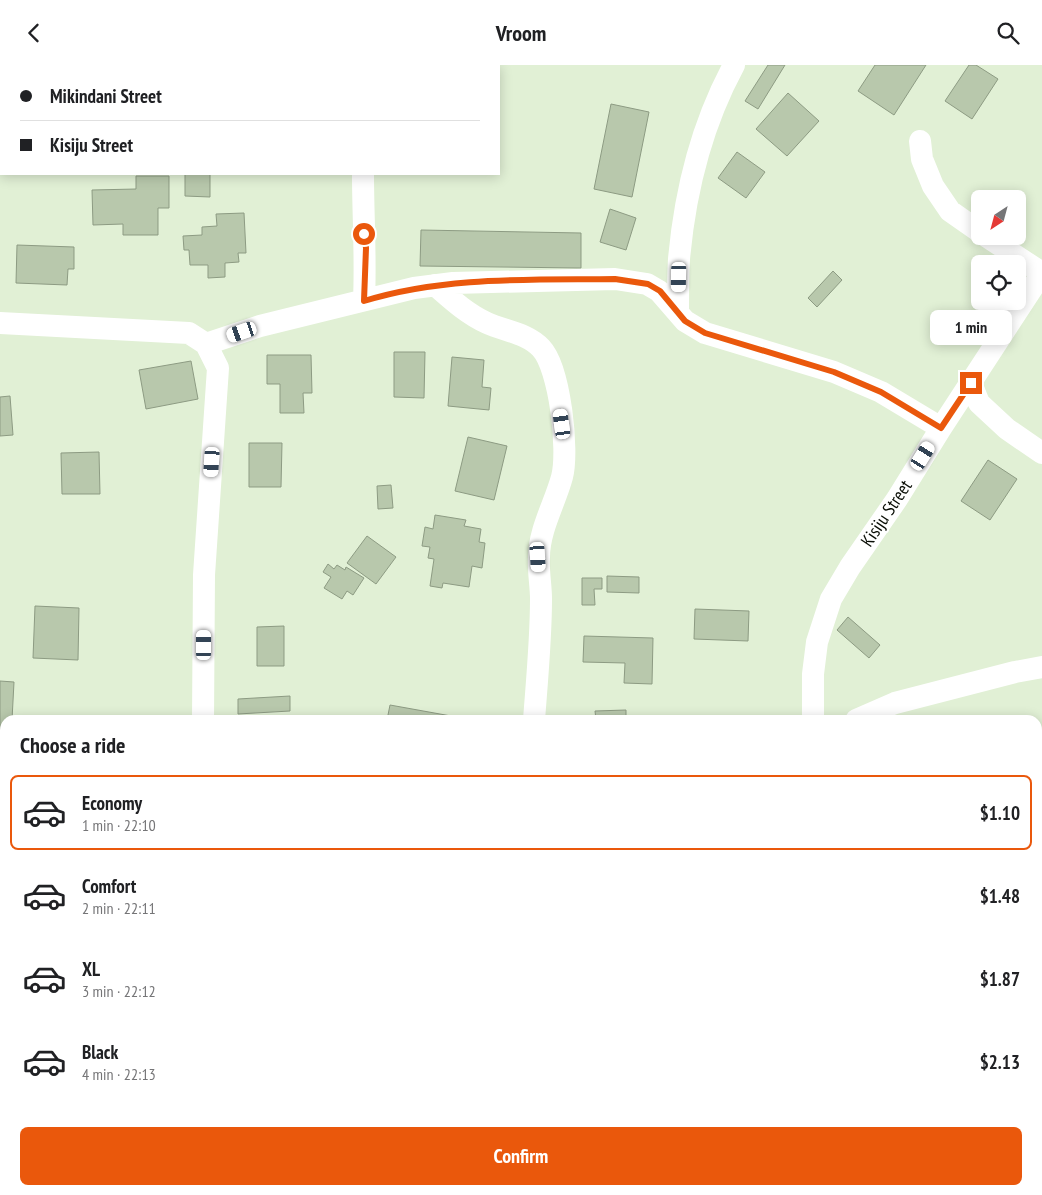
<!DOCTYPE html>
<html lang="en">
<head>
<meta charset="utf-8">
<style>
	body { margin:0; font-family:"PT Sans Narrow",sans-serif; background:#f2f2f2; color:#202124; height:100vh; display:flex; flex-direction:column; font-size:19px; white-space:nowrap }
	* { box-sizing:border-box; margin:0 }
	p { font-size:16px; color:#757577 }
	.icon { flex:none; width:28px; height:28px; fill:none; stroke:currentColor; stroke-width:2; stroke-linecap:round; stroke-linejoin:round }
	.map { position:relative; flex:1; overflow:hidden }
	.sheet { position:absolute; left:0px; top:650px; width:1042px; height:480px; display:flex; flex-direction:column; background:#fff; border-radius:15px 15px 0 0; box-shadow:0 2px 12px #0003 }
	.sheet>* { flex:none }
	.top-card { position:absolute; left:0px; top:0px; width:500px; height:110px; box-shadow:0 2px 12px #0003; display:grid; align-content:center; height:110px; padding:0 20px; background:#fff }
	.needle { width:32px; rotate:216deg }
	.controls { position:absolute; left:971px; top:125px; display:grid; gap:10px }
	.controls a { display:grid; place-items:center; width:55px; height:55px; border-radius:8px; background:#fff; box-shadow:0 2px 12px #0003; font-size:25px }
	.end { position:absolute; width:22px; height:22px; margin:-11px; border:6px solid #ea580c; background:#fff; box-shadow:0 0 0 2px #fff }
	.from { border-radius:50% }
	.bubble { position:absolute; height:35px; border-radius:8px; background:#fff; box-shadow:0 2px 12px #0003; font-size:16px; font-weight:600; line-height:35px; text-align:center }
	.car { position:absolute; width:15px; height:30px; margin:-15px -8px; border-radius:6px; box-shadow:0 0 4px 1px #0007; background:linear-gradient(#fff 24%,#345 0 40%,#fff 0 76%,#345 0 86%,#fff 0) }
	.top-card b { display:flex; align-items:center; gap:18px; height:48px; font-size:19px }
	.top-card b+b { border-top:1px solid #e0e0e0 }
	.top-card i { width:12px; height:12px; background:#202124 }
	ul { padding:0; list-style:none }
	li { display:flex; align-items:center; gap:15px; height:75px; margin:0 10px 8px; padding:0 10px; border:2px solid transparent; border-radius:8px }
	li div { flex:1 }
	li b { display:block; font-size:19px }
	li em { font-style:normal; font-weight:600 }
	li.selected { border-color:#ea580c }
	li>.icon { width:45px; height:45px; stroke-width:1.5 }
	h2 { padding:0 20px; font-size:22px; line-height:60px }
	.cta { display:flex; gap:10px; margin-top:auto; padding:10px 20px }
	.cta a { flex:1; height:58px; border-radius:8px; background:#ea580c; color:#fff; font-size:20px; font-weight:600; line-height:58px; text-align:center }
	header { display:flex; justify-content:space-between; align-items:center; height:65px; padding:0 20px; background:#fff; font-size:22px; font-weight:600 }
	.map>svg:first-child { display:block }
	.building { fill:#b8c8ac; stroke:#8d9b83 }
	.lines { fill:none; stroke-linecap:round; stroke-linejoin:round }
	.path { stroke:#7c8674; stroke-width:3; stroke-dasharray:1 4; stroke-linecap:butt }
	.lane { stroke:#fff; stroke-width:11 }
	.street { stroke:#fff; stroke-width:22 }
	.route { stroke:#ea580c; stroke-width:6 }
	.labels { text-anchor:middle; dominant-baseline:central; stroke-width:4; stroke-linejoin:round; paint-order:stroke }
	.street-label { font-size:18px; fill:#090d05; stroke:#fff }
</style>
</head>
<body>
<header><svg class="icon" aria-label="back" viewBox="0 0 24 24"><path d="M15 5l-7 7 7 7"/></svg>Vroom<svg class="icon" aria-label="search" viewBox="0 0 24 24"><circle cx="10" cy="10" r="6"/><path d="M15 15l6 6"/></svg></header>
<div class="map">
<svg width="1042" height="1130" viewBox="0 0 1042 1130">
	<rect width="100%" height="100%" fill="#e1f0d5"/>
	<path class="building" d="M14,0h51v1z
		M768,0h17l-27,44 -13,-8z
		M875,0h51l-32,50 -36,-24z
		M969,0h7l22,14 -26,40 -27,-18z
		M788,28l31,28 -32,35 -31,-27z
		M611,39l38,8 -17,85 -38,-8z
		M737,87l28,20 -19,26 -28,-20z
		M185,109h25v23l-25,-1z
		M136,111h33v32h-11v27h-35v-11l-30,1 -1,-35 44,-1z
		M610,144l26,9 -10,32 -26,-8z
		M244,148l2,40h-8l1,9 -14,1v14l-17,1v-13h-18l-1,-15h-5l-1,-14 19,-1v-8l15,-1 -1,-12z
		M421,165l160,3v35l-161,-2z
		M17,180l57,2v22h-6l-1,16 -51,-2z
		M833,206l9,9 -25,27 -9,-9z
		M394,287h31l-1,46 -30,-1z
		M267,290h44l1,38h-9l1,20h-24v-29h-13z
		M452,292l32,3 -2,27 9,1 -2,22 -41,-4z
		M191,296l7,38 -52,10 -7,-39z
		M10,331l3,39 -13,1v-39z
		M468,372l39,9 -13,54 -39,-9z
		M249,378h33l-1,44h-32z
		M99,387l1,42h-38l-1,-41z
		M988,395l29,19 -27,41 -29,-19z
		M391,420l2,23 -15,1 -1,-23z
		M435,450l31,5 -2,6 17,3 -2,13 6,1 -3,25 -10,-2 -3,21 -26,-4 -1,5 -12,-2 4,-27 -6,-1 2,-11 -8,-1 3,-19 8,2z
		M367,471l29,21 -20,27 -29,-21z
		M328,499l6,5 3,-4 8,5 1,-3 18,11 -11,17 -6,-4 -5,8 -18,-11 7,-11 -8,-5z
		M607,511l32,1v16l-32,-1z
		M582,513h20v11h-8l1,16h-13z
		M35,541l44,2 -1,52 -45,-2z
		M695,544l54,2 -1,30 -54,-2z
		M848,552l32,28 -11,13 -32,-28z
		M284,561v40h-27v-39z
		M584,571l69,2 -1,46 -28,-1 1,-20 -42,-1z
		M0,616l14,1 -2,38h-7v19h-5z
		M290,631v15l-52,3v-15z
		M390,640l61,11v4h-64z
		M626,645v10h-30l-1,-9z
		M662,1125h19l-3,5h-4z
		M717,1125h34l-2,4 2,1h-36z"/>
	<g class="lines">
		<path class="path" d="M226,1130l4,-5"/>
		<path class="lane" d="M439,0v1"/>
		<path class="street" d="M364,1v-1
			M920,76l2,18 11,27 17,25 30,21
			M363,109c0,42 3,84 1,126
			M986,171l56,37
			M435,220c16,14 32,29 52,38 18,8 40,10 54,25 19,20 28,103 21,129 -7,26 -23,53 -23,80 -1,14 2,28 2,42 0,40 -4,81 -7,121
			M678,247c0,-18 0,-36 1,-53 6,-67 23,-135 55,-194
			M0,258l189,10 17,11 12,24 -14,207 -1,145
			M206,279l54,-18 154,-38 39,-5 162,-4 32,5 12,7 26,30 20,12 129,39 47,20 60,36
			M971,318l8,20 28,26 35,24
			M813,655v-46l4,-32 14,-43 19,-32 47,-68 44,-71 101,-155
			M856,655l39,-17 120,-31 27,-5
			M0,689l5,2
			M0,847h5
			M450,1125l16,5"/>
	</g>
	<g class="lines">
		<path class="route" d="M364,169l2,14 -2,53c81,-25 167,-21 251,-22l33,5 12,7 25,30 20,12 129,39 47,20 60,36 30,-45"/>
	</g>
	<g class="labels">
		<g class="street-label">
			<text transform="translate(886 448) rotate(-56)">Kisiju Street</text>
		</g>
	</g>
</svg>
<div class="controls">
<a><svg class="needle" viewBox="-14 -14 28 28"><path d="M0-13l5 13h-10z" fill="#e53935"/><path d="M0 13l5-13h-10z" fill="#757577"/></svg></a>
<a><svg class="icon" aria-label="locate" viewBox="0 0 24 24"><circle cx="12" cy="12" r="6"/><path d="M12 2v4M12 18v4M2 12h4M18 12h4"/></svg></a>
</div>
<i class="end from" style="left:364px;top:169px"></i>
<i class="end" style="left:971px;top:318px"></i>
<div class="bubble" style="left:930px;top:245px;width:82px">1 min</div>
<i class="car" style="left:679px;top:212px;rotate:181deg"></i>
<i class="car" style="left:242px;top:267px;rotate:251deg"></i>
<i class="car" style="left:562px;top:359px;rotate:352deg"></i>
<i class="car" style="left:923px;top:391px;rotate:32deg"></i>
<i class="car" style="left:212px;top:397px;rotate:184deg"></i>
<i class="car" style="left:538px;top:492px;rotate:176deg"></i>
<i class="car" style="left:204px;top:580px;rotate:0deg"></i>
<div class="top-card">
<b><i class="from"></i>Mikindani Street</b>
<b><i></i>Kisiju Street</b>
</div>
<section class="sheet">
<h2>Choose a ride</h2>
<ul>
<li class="selected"><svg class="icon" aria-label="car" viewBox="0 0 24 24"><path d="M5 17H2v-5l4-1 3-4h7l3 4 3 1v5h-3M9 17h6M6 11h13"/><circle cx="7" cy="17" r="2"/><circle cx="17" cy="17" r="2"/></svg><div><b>Economy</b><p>1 min · 22:10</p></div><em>$1.10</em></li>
<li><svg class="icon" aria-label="car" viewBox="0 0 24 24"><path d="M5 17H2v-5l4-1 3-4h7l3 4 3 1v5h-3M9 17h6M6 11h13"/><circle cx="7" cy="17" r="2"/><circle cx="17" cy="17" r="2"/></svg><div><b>Comfort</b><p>2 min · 22:11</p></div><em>$1.48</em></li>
<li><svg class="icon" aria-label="car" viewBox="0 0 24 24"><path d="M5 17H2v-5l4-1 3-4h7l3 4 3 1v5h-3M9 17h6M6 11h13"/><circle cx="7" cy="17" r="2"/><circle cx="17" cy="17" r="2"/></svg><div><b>XL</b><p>3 min · 22:12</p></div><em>$1.87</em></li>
<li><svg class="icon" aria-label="car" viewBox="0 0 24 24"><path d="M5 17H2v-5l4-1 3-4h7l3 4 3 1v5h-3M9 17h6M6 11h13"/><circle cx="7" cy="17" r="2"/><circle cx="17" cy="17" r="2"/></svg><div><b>Black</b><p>4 min · 22:13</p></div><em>$2.13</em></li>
</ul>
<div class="cta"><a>Confirm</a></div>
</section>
</div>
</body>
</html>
